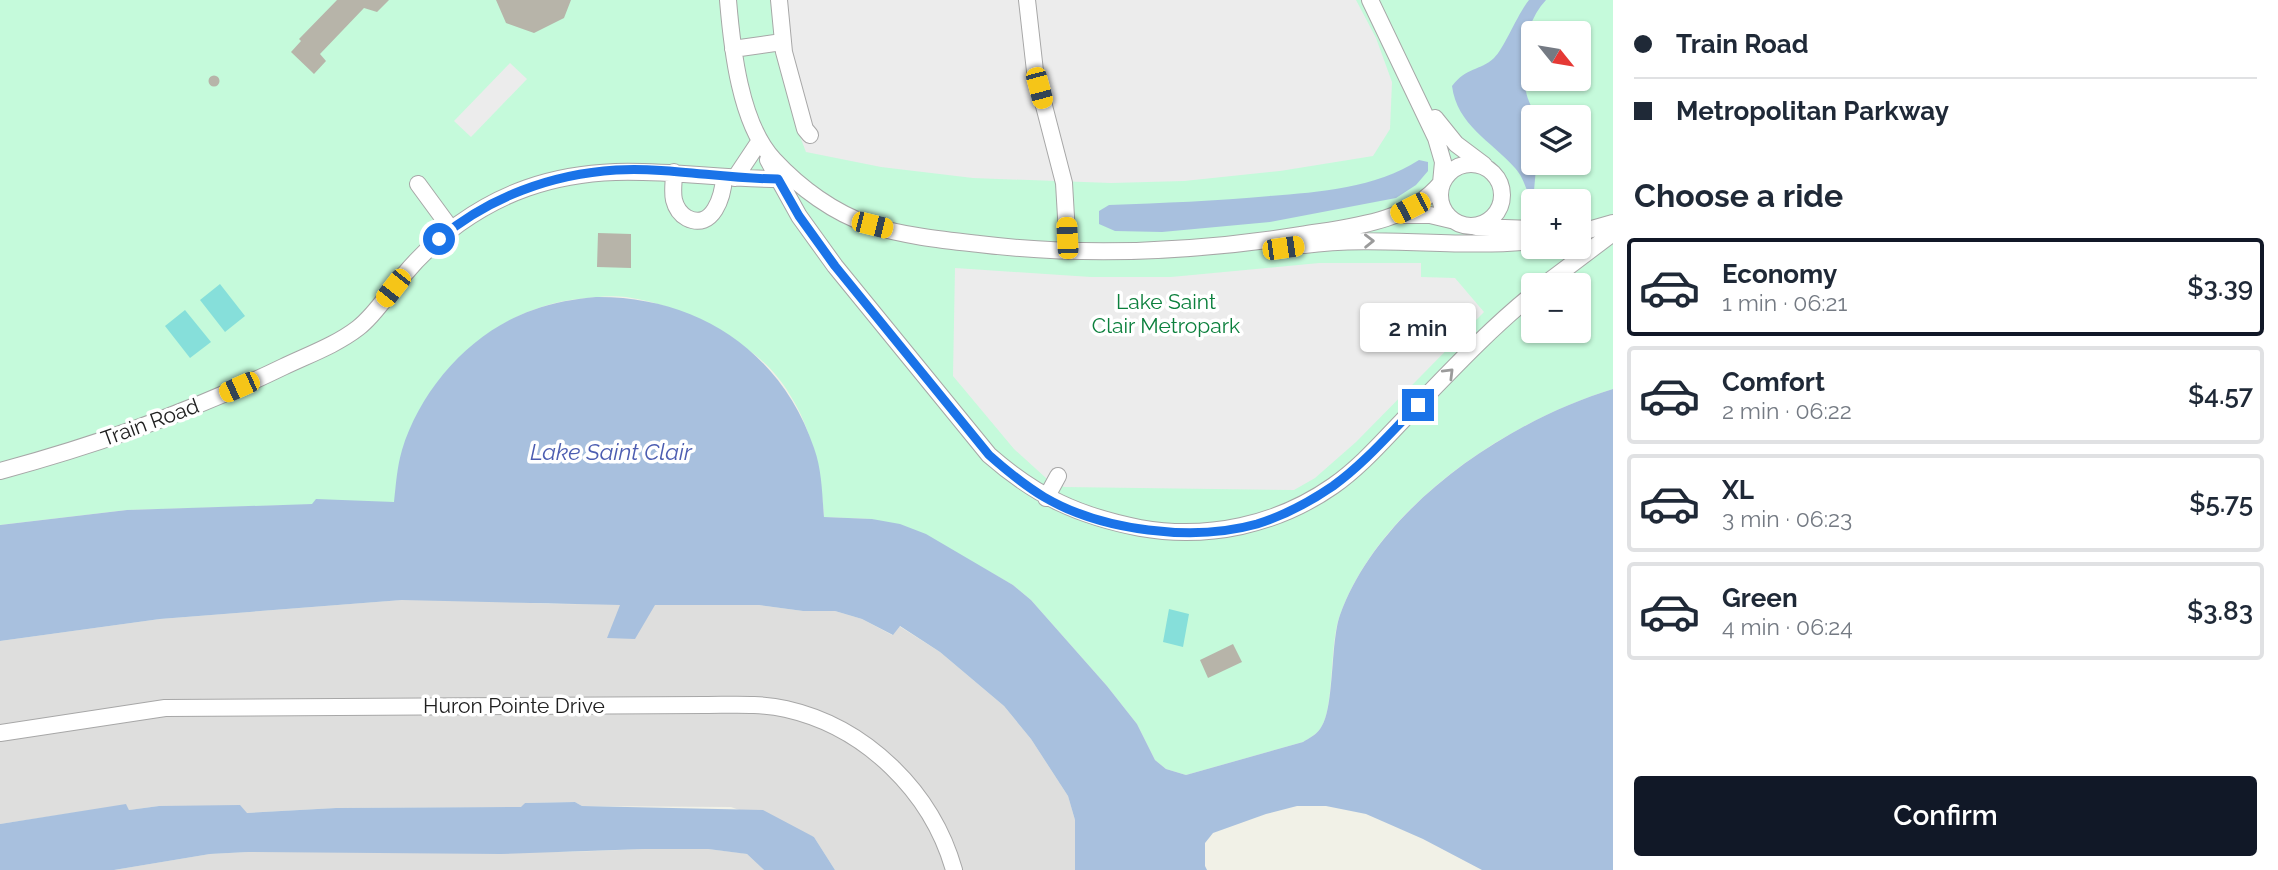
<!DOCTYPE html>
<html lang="en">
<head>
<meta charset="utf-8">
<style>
	body { margin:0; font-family:Raleway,sans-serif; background:#f6f6f7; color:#1f2937; height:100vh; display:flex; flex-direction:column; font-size:26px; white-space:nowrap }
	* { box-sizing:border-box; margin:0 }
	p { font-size:23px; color:#747a83 }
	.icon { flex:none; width:38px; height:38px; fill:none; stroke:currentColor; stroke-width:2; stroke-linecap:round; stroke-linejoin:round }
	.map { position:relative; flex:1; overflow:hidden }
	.drawer { display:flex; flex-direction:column; background:#fff; width:665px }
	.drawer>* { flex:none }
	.top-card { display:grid; align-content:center; height:154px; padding:0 21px; background:#fff }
	.needle { width:46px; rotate:120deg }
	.buttons { position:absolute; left:1521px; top:21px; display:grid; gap:14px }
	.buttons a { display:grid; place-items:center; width:70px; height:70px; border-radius:7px; background:#fff; box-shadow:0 2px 5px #0004; font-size:35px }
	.end { position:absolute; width:32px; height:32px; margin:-16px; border:9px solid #1a73e8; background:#fff; box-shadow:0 0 0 4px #fff }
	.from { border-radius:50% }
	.bubble { position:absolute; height:49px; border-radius:7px; background:#fff; box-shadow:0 2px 5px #0004; font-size:23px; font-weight:600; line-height:49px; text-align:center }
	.car { position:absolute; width:21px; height:42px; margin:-21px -10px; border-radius:9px; box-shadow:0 0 5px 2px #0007; background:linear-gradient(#f5c518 24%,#345 0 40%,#f5c518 0 76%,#345 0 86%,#f5c518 0) }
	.top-card b { display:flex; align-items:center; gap:24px; height:66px; font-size:26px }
	.top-card b+b { border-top:2px solid #e0e1e3 }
	.top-card i { width:18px; height:18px; background:#1f2937 }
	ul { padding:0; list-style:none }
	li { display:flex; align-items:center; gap:21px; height:98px; margin:0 14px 10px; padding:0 7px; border:4px solid #e0e1e3; border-radius:7px }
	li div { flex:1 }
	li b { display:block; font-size:26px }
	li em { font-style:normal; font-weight:600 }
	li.selected { border-color:#111827 }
	li>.icon { width:63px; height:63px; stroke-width:1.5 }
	h2 { padding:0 21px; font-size:32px; line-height:84px }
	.button { display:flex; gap:14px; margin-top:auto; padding:14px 21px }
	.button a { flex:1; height:80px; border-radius:7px; background:#111827; color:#fff; font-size:28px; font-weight:600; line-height:80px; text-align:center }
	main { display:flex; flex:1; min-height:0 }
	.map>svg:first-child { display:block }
	.residential { fill:#dededd }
	.park { fill:#c5fadb; fill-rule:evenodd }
	.pitch { fill:#86dfda }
	.parking { fill:#ececec }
	.water { fill:#a8c0de }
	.building { fill:#b7b4a9 }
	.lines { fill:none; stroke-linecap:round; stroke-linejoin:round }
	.minor-casing { stroke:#a7a7a7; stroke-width:18 }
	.minor { stroke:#fff; stroke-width:16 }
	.oneway { stroke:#9b9b9b }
	.route { stroke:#1a73e8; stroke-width:9 }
	.labels { text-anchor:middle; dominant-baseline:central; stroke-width:7; stroke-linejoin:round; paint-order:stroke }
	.park-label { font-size:21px; fill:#0c803d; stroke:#fff }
	.street-label { font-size:21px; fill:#202020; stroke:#fff }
	.water-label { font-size:23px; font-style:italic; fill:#4c5db1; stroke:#fff }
</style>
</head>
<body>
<main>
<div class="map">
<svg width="1613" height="870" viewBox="0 0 1613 870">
	<rect width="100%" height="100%" fill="#f1f1e7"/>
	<path class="residential" d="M402,600h78l68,4 211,1 44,6h32l27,8 30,16 7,-9 41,26 64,54 27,33 37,57 7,24v50h-240l-21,-33 -83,-30 -149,-1 -7,-4 -50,1 -3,4 -186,1 -90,5 -4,-5 -83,-2 -30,4 -3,-5 -126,19v-183l160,-22z
		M644,849h64l33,4 6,1 17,16h-650l96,-16 38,-2h321z"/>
	<path class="park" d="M0,0h1613v389c-106,32 -234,117 -273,226 -11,28 -5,96 -20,114 -4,6 -11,9 -17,13l-117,33 -20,-6 -11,-9 -18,-36 -30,-38 -76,-86 -18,-15 -28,-16 -113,-50 -48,-2c-3,-42 -11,-86 -34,-122 -18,-30 -40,-46 -70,-63 -29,-18 -60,-30 -94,-35 -15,-2 -32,0 -48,2 -102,12 -178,103 -183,203l-268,8 -127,15zM1533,33h45v46h-45zM1533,117h45v46h-45zM1533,201h45v46h-45zM1533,285h45v46h-45z"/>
	<path class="pitch" d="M220,284l25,32 -20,16 -25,-32z
		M185,310l26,32 -21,16 -25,-32z
		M1169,609l20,5 -6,33 -20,-5z"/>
	<path class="parking" d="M773,0h583l20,38 16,44 -2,47 -17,27 -93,15 -96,10 -73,2 -138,-5 -92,-11 -75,-15 -13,-34 -10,-43z
		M510,63l17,16 -56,58 -17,-16z
		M1319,263h102v14l34,1 29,34 -128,130 -41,36 -21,12 -230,-3 -18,-9 -32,-29 -61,-73 2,-108 136,9h80z"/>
	<path class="water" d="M1529,0h17c-22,23 -25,60 -20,91 1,9 7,17 9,26h-2v46h9l-6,5 -3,34c-8,-12 -8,-23 -18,-34 -24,-27 -58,-43 -63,-82 14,-19 28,-15 42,-28 10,-9 23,-43 35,-58z
		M1419,160l9,2v9l-12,14 -20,13 -126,24 -108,10 -47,-1 -16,-7v-13l10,-6c54,-2 107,-4 161,-9 50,-4 105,-8 149,-36z
		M596,297c101,-1 185,54 218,151 8,22 8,45 10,69l48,2 28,5 26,10 87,51 18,15 76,86 30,38 18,36 11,9 20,6 117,-33c6,-4 13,-7 17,-13 15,-18 10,-86 20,-114 39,-108 167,-194 273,-226v481h-131l-59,-31 -57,-25 -40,-8h-29l-31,8 -53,19 -8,10v23l2,4h-132v-50l-7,-24 -37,-57 -27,-33 -64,-54 -40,-26 -7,9 -31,-16 -27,-8h-32l-44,-6h-104l-20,34 -28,-1 13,-33 -218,-5 -242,19 -160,22v-116l127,-15 185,-6 4,-5 78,3c2,-18 3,-35 8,-52 19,-62 70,-119 131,-140 21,-8 42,-11 63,-13z
		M575,802l7,4 181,4 51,27 21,33h-71l-17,-16 -39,-5h-64l-143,5 -253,-2 -38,2 -96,16h-114v-46l126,-20 3,6 30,-4 81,-1 7,8 89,-5 185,-1 4,-4z"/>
	<path class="building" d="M337,0h52l-12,12 -13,-4 -44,46 6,7 -12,13 -23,-22 10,-11 -2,-2z
		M496,0h75l-7,18 -30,15 -28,-10z
		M208.5 81a5.5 5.5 0 1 1 11 0a5.5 5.5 0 1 1-11 0Z
		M598,233l33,1v34l-34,-1z
		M1233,644l9,18 -34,16 -8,-18z"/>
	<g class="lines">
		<g class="minor-casing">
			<path id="minor" d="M728,0c4,48 12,124 46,160 26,28 60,53 96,65 34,11 73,15 109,19 108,13 215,8 322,-9 49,-8 107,-12 140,-52l2,-21 -7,-24 -66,-138
				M779,0l5,52 21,77 5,6
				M1027,0l8,71 29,112 4,68
				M733,49l49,-7
				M1435,118l21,26 28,21
				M768,160l31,56 36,50 154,189c48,42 90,61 151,73 68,12 137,-3 193,-42 26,-18 48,-43 70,-66 42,-43 83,-88 130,-126
				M1440 195a31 31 0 1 1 62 0a31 31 0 1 1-62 0Z
				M674,172c0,10 -2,19 0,28 2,8 6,14 13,18 26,13 36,-22 37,-41
				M735,178l24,-36
				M418,184l33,45
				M1398,215h32l21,5
				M1476,227l57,2
				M1578,233l35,-10
				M1304,245c76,-10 153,4 229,-4
				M1544,285l69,-52
				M0,471c97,-26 192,-60 283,-104 25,-12 53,-22 75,-39 18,-14 30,-35 45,-52 32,-39 76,-71 124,-88 88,-31 167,-8 257,-9
				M1046,498l12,-22
				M0,733l165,-25 540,-3c27,0 55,-2 81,4 80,18 146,83 168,161"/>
		</g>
		<use href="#minor" class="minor"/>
	</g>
	<defs><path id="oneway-chevron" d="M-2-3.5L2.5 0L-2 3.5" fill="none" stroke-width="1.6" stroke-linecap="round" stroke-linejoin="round" transform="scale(1.75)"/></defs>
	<g class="oneway">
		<use href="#oneway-chevron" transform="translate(1369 241) rotate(-1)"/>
		<use href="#oneway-chevron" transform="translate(1449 373) rotate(-45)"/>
	</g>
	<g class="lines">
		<path class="route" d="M439,239c50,-42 113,-65 177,-69 54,-3 108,9 162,9l21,37 36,50 154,189c18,16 35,30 55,42 58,34 149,45 213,27 26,-8 54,-23 76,-38 32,-23 58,-54 85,-81"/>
	</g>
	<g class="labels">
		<g class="park-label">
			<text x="1166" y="301">Lake Saint<tspan x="1166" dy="24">Clair Metropark</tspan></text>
		</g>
		<g class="street-label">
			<text transform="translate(150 422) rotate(-20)">Train Road</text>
			<text x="514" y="705">Huron Pointe Drive</text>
		</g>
		<g class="water-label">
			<text x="611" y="451">Lake Saint Clair</text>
		</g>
	</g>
</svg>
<div class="buttons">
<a><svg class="needle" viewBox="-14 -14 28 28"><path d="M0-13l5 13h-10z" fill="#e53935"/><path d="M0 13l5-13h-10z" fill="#747a83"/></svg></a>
<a><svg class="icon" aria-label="layers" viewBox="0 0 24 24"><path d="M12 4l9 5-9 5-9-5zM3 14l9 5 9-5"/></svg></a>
<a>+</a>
<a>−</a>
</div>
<i class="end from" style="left:439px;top:239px"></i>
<i class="end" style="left:1418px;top:405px"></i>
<div class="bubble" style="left:1360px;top:303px;width:116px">2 min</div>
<i class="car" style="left:1039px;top:88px;rotate:165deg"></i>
<i class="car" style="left:1410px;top:208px;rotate:243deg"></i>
<i class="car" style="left:872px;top:225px;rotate:104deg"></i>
<i class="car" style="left:1067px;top:238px;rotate:357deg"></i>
<i class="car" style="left:1283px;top:248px;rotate:82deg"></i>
<i class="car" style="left:393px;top:288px;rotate:218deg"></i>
<i class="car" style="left:239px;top:387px;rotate:246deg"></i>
</div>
<section class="drawer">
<div class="top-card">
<b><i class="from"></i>Train Road</b>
<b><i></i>Metropolitan Parkway</b>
</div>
<h2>Choose a ride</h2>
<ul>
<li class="selected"><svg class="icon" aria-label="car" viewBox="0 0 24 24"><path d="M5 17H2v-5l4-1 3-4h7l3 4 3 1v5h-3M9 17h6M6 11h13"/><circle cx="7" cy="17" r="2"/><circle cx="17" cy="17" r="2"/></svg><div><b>Economy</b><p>1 min · 06:21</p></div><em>$3.39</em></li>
<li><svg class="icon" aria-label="car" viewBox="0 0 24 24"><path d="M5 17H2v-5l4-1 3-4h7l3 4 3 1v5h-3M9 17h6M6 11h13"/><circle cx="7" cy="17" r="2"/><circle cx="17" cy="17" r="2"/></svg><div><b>Comfort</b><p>2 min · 06:22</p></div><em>$4.57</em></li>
<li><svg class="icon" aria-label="car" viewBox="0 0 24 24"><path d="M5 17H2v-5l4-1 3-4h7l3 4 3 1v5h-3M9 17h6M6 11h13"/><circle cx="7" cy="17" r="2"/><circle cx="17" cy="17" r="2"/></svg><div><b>XL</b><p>3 min · 06:23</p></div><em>$5.75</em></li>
<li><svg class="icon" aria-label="car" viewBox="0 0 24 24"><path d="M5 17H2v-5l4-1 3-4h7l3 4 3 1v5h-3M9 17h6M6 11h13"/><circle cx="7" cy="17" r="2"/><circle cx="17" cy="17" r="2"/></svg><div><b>Green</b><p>4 min · 06:24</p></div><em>$3.83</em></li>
</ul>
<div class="button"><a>Confirm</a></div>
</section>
</main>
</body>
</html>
